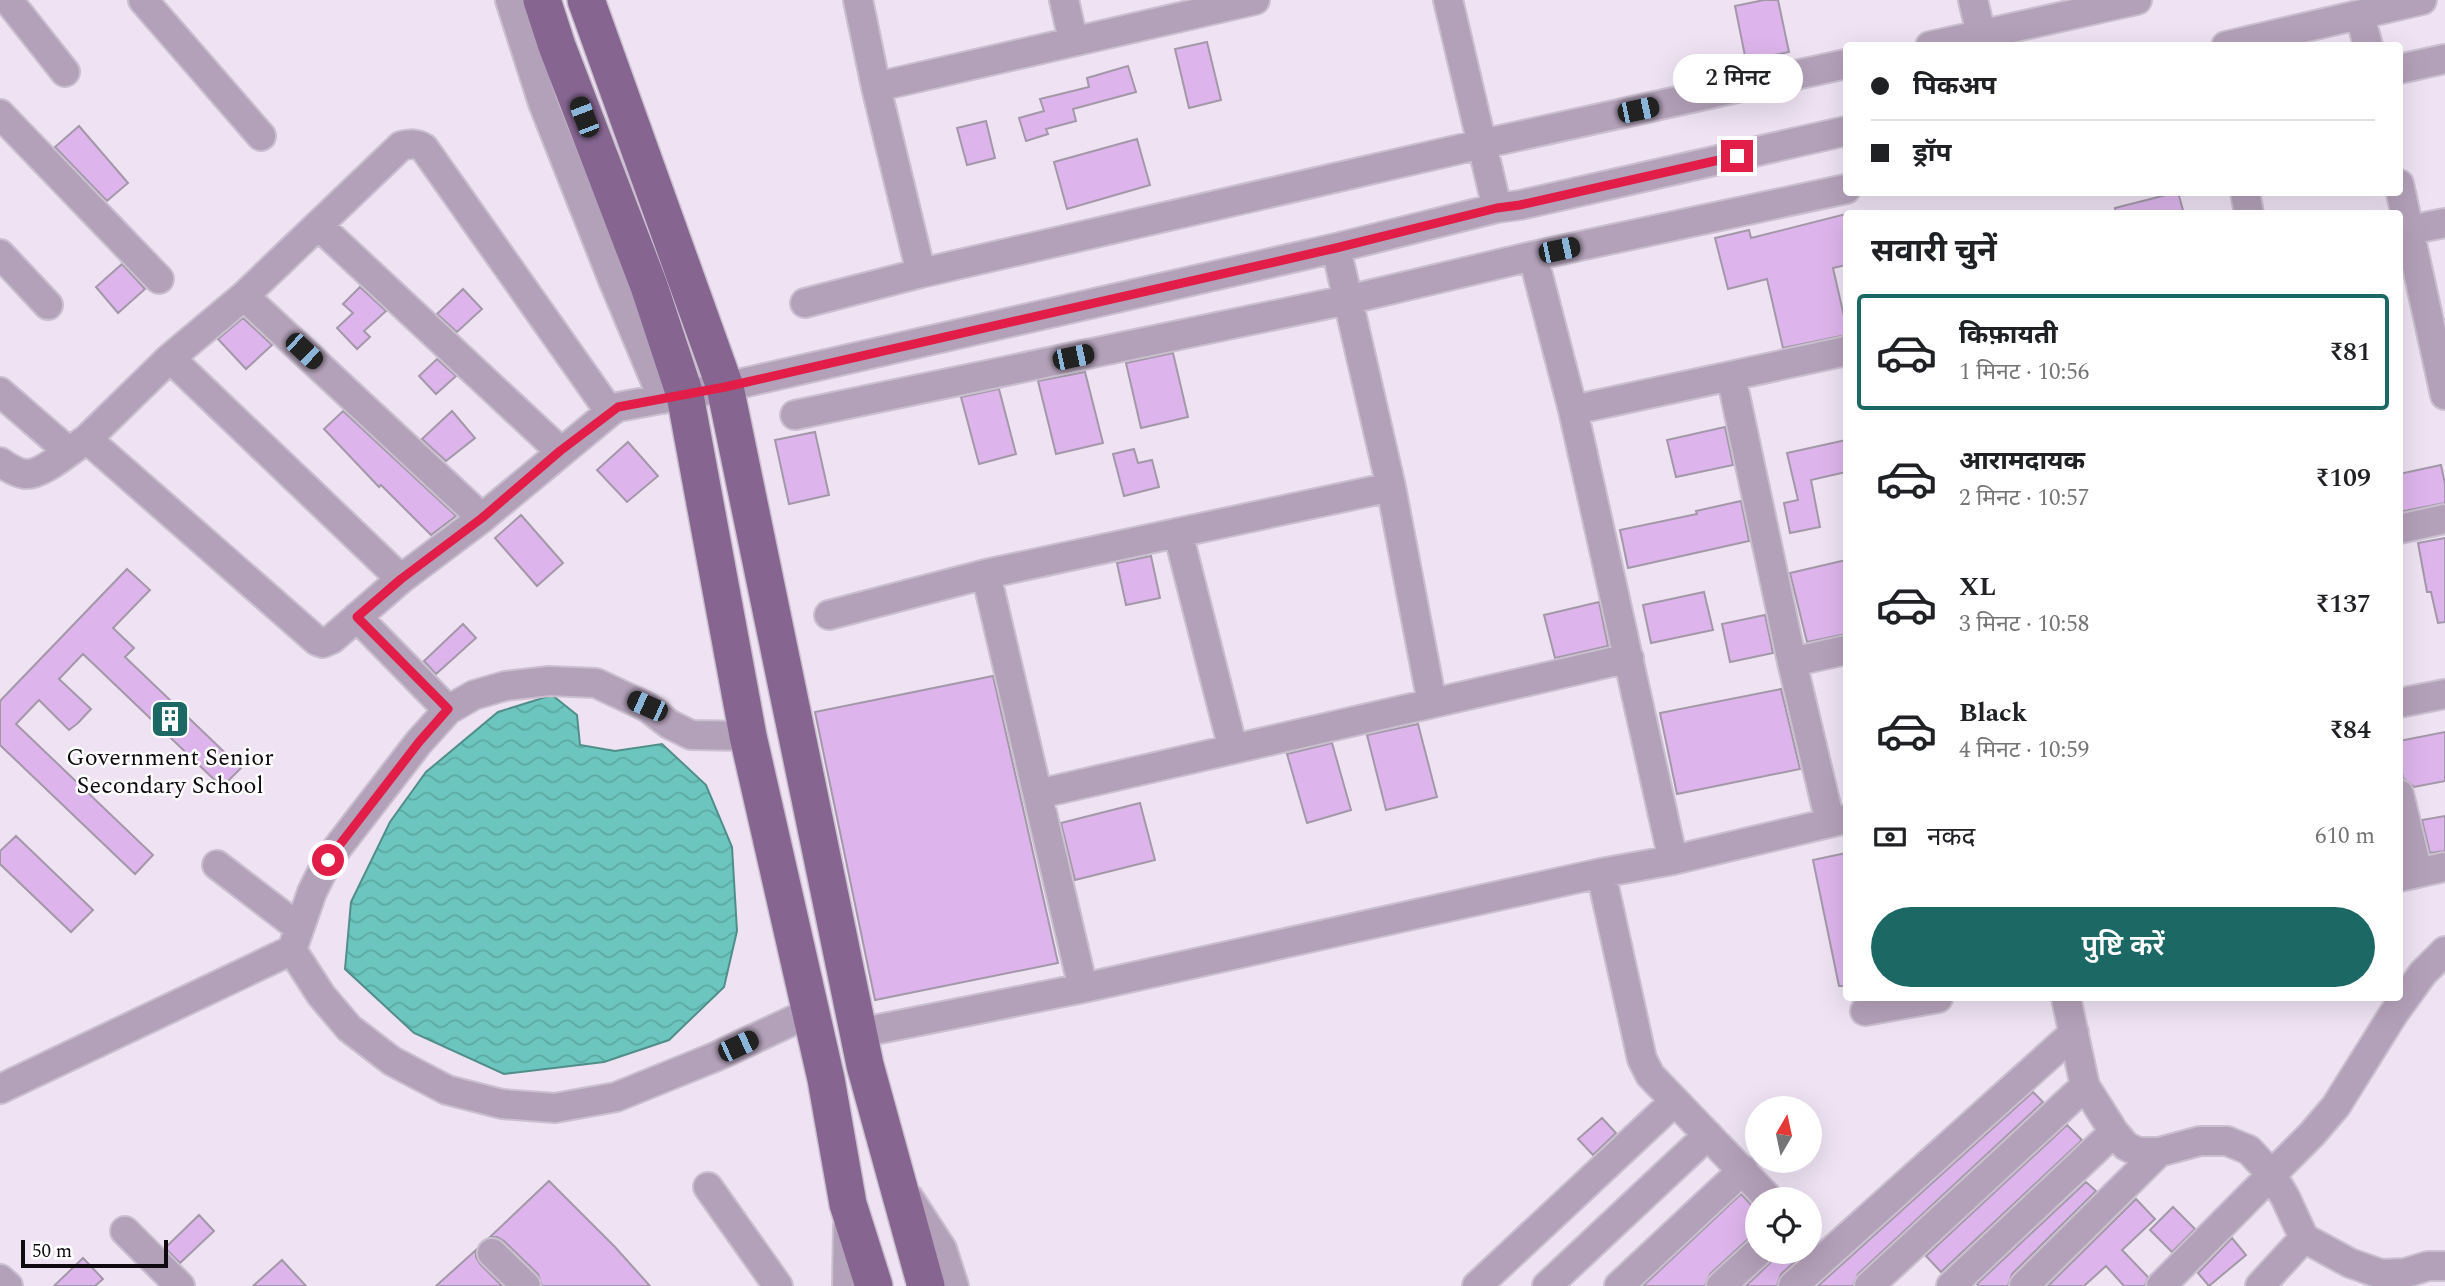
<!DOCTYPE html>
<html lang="hi">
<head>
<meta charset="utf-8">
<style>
	body { margin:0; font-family:Spectral,"Noto Sans Devanagari",serif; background:#f6f6f6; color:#202124; height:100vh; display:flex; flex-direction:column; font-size:26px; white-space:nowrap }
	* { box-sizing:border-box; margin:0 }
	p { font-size:23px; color:#757577 }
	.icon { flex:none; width:38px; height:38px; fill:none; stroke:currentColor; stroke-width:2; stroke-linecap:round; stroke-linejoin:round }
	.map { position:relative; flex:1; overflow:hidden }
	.panel { position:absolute; left:1843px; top:210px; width:560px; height:791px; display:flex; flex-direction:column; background:#fff; border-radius:7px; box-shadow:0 7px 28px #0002 }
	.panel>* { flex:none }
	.top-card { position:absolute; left:1843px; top:42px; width:560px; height:154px; border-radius:7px; box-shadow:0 7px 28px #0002; display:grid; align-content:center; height:154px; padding:0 28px; background:#fff }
	.needle { width:46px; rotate:9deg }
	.buttons { position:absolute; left:1745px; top:1096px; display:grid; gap:14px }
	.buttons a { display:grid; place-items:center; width:77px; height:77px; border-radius:50%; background:#fff; box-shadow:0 7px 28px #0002; font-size:35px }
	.scale { position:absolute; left:21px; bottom:18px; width:147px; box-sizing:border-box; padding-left:7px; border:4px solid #0e0a0f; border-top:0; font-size:19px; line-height:24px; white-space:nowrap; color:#0e0a0f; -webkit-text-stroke:5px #fff; paint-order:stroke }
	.end { position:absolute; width:32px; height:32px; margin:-16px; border:9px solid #e11d48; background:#fff; box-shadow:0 0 0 4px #fff }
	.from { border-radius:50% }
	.bubble { position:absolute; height:49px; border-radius:24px; background:#fff; box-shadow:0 7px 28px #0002; font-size:23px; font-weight:600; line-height:49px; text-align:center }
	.car { position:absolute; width:21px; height:42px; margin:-21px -10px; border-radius:9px; box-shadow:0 0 5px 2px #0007; background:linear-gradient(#222 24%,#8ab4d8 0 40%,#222 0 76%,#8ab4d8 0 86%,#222 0) }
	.top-card b { display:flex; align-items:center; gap:24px; height:66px; font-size:26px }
	.top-card b+b { border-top:2px solid #e0e0e0 }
	.top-card i { width:18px; height:18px; background:#202124 }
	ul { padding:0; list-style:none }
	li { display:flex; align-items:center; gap:21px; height:116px; margin:0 14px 10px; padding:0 14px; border:4px solid transparent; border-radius:7px }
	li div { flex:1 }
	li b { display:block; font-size:26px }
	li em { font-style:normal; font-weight:600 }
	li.on { border-color:#1c6864 }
	li>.icon { width:63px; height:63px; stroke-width:1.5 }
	h2 { padding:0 28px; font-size:32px; line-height:84px }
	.pay { display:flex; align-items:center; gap:18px; height:77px; padding:0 28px; font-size:26px }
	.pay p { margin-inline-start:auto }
	.cta { display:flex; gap:14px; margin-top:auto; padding:14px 28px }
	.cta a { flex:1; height:80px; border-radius:42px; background:#1c6864; color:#fff; font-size:28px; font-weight:600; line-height:80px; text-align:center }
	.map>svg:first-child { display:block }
	.water { fill:url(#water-waves); stroke:#508e8a; stroke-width:2 }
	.building { fill:#ddb5ec; stroke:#a398a8; stroke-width:2 }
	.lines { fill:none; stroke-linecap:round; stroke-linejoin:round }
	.minor-casing { stroke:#cabfcf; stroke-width:32 }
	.major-casing { stroke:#cabfcf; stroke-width:40 }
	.minor { stroke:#b3a1b9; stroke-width:28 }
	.major { stroke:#866691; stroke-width:37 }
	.route { stroke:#e11d48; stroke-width:9 }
	.labels { text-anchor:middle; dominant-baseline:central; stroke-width:5; stroke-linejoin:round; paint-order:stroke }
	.poi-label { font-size:24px; fill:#0e0a0f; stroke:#fff }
</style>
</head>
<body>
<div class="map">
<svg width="2445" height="1286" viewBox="0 0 2445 1286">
	<defs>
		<pattern id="water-waves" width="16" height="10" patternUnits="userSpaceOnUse" patternTransform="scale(1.75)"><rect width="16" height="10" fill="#6cc6bf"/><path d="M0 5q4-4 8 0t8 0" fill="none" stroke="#5ca9a3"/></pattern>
	</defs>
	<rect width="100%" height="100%" fill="#eee2f3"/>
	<path class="water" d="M552,695l25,20 3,30 35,6 47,-7 44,41 26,62 5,84 -13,56 -55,53 -65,22 -100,12 -90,-41 -69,-64 6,-67 39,-80 36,-50 72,-60z"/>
	<path class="building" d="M1764,0h14l11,52 -43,9 -11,-55z
		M1207,42l14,58 -32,8 -14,-59z
		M1128,66l8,26 -63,17 3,12 -30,8 2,5 -22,7 -7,-23 25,-7 -4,-12 49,-12 -2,-9z
		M986,121l9,37 -28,7 -10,-37z
		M79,126l49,57 -21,18 -52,-54z
		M1137,139l13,46 -83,24 -13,-47z
		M2178,192l6,22h-68l-1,-6z
		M1846,214v51l-13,3 13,57v10l-63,13 -16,-69 -39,10 -13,-51 34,-8 2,8z
		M122,264l23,25 -27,24 -22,-26z
		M360,287l26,24 -22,20 6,6 -13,12 -20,-21 16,-15 -10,-9z
		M463,289l19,20 -25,23 -20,-18z
		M243,318l29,27 -26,24 -28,-30z
		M1173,353l15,64 -47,11 -15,-65z
		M437,359l19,17 -20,18 -17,-18z
		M1085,372l18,71 -47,11 -18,-73z
		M999,389l17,65 -37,10 -18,-67z
		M343,411l113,105 -25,19 -50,-50 -2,2 -55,-58z
		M452,411l23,27 -29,23 -24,-22z
		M1725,427l8,38 -57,12 -9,-37z
		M815,432l14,63 -40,9 -14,-64z
		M1846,440v32l-35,8 9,47 -30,6 -6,-30 14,-3 -11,-47z
		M628,442l30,34 -31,26 -30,-32z
		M1134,449l4,14 14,-3 7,27 -35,9 -11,-42z
		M2441,465l4,19v19l-46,9v-38z
		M1741,501l8,40 -121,27 -8,-38 77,-16 -1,-3z
		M521,515l42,48 -26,23 -42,-48z
		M2445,538v84l-7,1 -7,-31h-4l-9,-49z
		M1151,556l9,42 -34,7 -9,-42z
		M1846,560v74l-39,8 -17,-69z
		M127,569l23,21 -37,38 21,20 -9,9 116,111 -19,19 -139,-133 -24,25 32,30 -13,14 -9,7 -30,-30 -23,24 137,131 -18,19 -135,-129v-44z
		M1704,592l9,38 -62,13 -8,-38z
		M1599,602l9,44 -53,12 -11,-43z
		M1765,615l8,38 -43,9 -8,-38z
		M463,624l13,14 -40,36 -12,-13z
		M993,676l65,287 -183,37 -60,-288z
		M1781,689l19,80 -123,25 -17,-81z
		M1418,724l19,73 -51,13 -19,-75z
		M2445,732v49l-31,6 -11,-9 -4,-20v-17z
		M1332,743l19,67 -44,13 -20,-69z
		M1140,803l15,57 -80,20 -14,-57z
		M2445,816v35l-15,2 -8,-33z
		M16,836l77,74 -22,22 -71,-68v-13z
		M1846,853v133h-7l-26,-126z
		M2033,1092l10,10 -185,172 -5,12h-35z
		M1602,1118l14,15 -23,22 -15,-16z
		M2067,1125l15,15 -141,132 -15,-16z
		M549,1181l66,66 35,39h-108l-4,-12 -34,-33 -7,-4h-7z
		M2086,1182l10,9 -84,83 -4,12h-29l-2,-2z
		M1741,1194l16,17v24l-9,4 -38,35 -5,12h-62z
		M2136,1199l19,20 -33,31 26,27 -3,9h-21l-18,-20 -22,20h-36z
		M2173,1207l22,22 -23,23 -22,-22z
		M199,1215l15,16 -34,32 -15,-15z
		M2232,1238l14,17 -37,31 -11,-13z
		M476,1250v7l4,7 22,22h-66z
		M1775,1251h18l6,7 -18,16 -4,12h-31l24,-23z
		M83,1258l20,21 -8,7h-41z
		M282,1260l24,26h-53z"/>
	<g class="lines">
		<g class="minor-casing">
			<path id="minor" d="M8,0l57,72
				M143,0l118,136
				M510,0l33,103 70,177 50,119
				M858,0l18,87 45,186
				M1064,0l9,40
				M1448,0l49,208
				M1973,0l8,34
				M2360,15l8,31
				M1930,46l207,-46
				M2226,46l196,-46
				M2399,69l46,-10
				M876,87l379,-87
				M0,114l159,165
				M2399,184l46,211
				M2245,192l4,22
				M319,226l241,225
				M2409,230l36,-7
				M1336,248l55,239 41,216
				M0,254l48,51
				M1533,256l40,154 100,450
				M244,296l238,222
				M805,303l116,-30 561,-129 364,-80
				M170,358l231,221
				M1731,376l61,286 38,160
				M0,392l68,59
				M1573,410l273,-59
				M610,412l-128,106 -81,61 -69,60 -9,4 -6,-2 -230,-202 83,-81 74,-62 157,-150c10,-2 15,-3 23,2l186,264 8,-5 107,-20 611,-139 161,-40 23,-3 326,-74
				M795,415l552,-115 186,-44 313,-67
				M0,462c7,5 16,11 25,12 16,2 48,-26 62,-35
				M2399,529l46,-10
				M1178,533l55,216
				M986,574l97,414
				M829,615l157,-41 405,-87
				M357,617l91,93
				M1792,662l54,-12
				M2399,703l46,-9
				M1038,794l591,-136
				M2399,794l19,79
				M217,865l81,62
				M1601,873l41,186 8,16 119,124
				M2399,877l46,-10
				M292,950l20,-58 16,-32 91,-118 29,-32 26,-15 31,-9 44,-5 47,2 51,24 22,17 22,11 57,1
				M2066,998l19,88 29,46 12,14 12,6h21l41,-11h27l22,9 23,25 13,22 19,41 46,25 31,11 24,-1 23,-7h17
				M1865,1011l73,-13
				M859,1033l224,-45 518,-115 72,-13 173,-41
				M0,1089l292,-139 29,45 28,33 43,33 55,29 55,14 53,4 61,-11 99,-40 96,-45
				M708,1187l70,99
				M909,1198l33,51 12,37
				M125,1231l55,55
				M492,1253l34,33
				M0,1279l8,7
				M847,1286l1,-60
				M1477,1286l198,-185
				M1547,1286l161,-151
				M1619,1286l124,-116
				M1721,1286l38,-35
				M1793,1286l281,-253
				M1869,1286l216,-200
				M1951,1286l163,-154
				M2024,1286l135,-134
				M2161,1286l151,-152 24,-28 58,-93 29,-40 22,-22
				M2260,1286l44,-48"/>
		</g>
		<g class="major-casing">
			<path id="major" d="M542,0l15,46 92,240 36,109 63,341 78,343 22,125 26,82
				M586,0l139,387 140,678 61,221"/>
		</g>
		<use href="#minor" class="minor"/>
		<use href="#major" class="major"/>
	</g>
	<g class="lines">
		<path class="route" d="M328,860l91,-118 29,-33 -91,-92 44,-38 81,-61 78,-67 58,-44 107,-20 611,-139 161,-40 23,-3 217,-49"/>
	</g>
	<defs>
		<g id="building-square" transform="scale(2.0125)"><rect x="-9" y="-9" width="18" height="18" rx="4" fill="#1c6864" stroke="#fff"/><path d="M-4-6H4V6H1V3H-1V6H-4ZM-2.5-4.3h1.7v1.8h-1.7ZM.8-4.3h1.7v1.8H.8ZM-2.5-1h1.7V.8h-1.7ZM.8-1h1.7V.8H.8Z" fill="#fff"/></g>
	</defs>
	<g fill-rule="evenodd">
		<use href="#building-square" x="170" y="719"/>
	</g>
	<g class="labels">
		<g class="poi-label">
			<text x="170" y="758">Government Senior<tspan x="170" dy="28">Secondary School</tspan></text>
		</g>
	</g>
</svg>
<div class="buttons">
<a><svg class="needle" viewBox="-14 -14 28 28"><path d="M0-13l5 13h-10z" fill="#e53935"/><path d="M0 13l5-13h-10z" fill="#757577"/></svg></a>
<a><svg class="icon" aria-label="locate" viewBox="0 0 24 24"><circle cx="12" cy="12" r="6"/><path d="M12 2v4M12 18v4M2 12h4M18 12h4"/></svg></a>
</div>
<div class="scale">50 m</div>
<i class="end from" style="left:328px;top:860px"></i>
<i class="end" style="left:1737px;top:156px"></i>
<div class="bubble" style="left:1673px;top:54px;width:130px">2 मिनट</div>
<i class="car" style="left:1638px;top:110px;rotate:78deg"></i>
<i class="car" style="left:584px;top:117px;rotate:339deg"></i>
<i class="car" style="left:1559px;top:250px;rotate:78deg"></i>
<i class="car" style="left:304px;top:351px;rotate:133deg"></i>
<i class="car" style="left:1073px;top:357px;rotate:78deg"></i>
<i class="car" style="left:647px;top:706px;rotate:294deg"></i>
<i class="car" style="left:738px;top:1046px;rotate:65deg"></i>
<div class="top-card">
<b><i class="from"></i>पिकअप</b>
<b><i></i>ड्रॉप</b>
</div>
<section class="panel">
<h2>सवारी चुनें</h2>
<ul>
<li class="on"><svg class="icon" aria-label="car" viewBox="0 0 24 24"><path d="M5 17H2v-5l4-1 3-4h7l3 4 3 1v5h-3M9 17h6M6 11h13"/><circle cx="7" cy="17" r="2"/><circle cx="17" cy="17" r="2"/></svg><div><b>किफ़ायती</b><p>1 मिनट · 10:56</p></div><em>₹81</em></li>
<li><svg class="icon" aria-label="car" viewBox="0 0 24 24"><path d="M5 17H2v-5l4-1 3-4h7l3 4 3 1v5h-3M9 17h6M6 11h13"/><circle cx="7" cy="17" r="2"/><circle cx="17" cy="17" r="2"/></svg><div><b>आरामदायक</b><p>2 मिनट · 10:57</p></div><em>₹109</em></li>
<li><svg class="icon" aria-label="car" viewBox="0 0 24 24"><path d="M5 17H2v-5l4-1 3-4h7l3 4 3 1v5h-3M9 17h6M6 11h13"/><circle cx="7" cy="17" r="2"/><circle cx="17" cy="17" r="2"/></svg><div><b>XL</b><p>3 मिनट · 10:58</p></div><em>₹137</em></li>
<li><svg class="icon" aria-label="car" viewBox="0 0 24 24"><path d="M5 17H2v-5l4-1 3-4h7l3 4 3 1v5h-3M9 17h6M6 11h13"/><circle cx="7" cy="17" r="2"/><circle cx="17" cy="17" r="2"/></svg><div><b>Black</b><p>4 मिनट · 10:59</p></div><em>₹84</em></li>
</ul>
<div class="pay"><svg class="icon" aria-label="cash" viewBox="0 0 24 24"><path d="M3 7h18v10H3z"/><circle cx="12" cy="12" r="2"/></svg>नकद<p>610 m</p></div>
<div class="cta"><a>पुष्टि करें</a></div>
</section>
</div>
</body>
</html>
